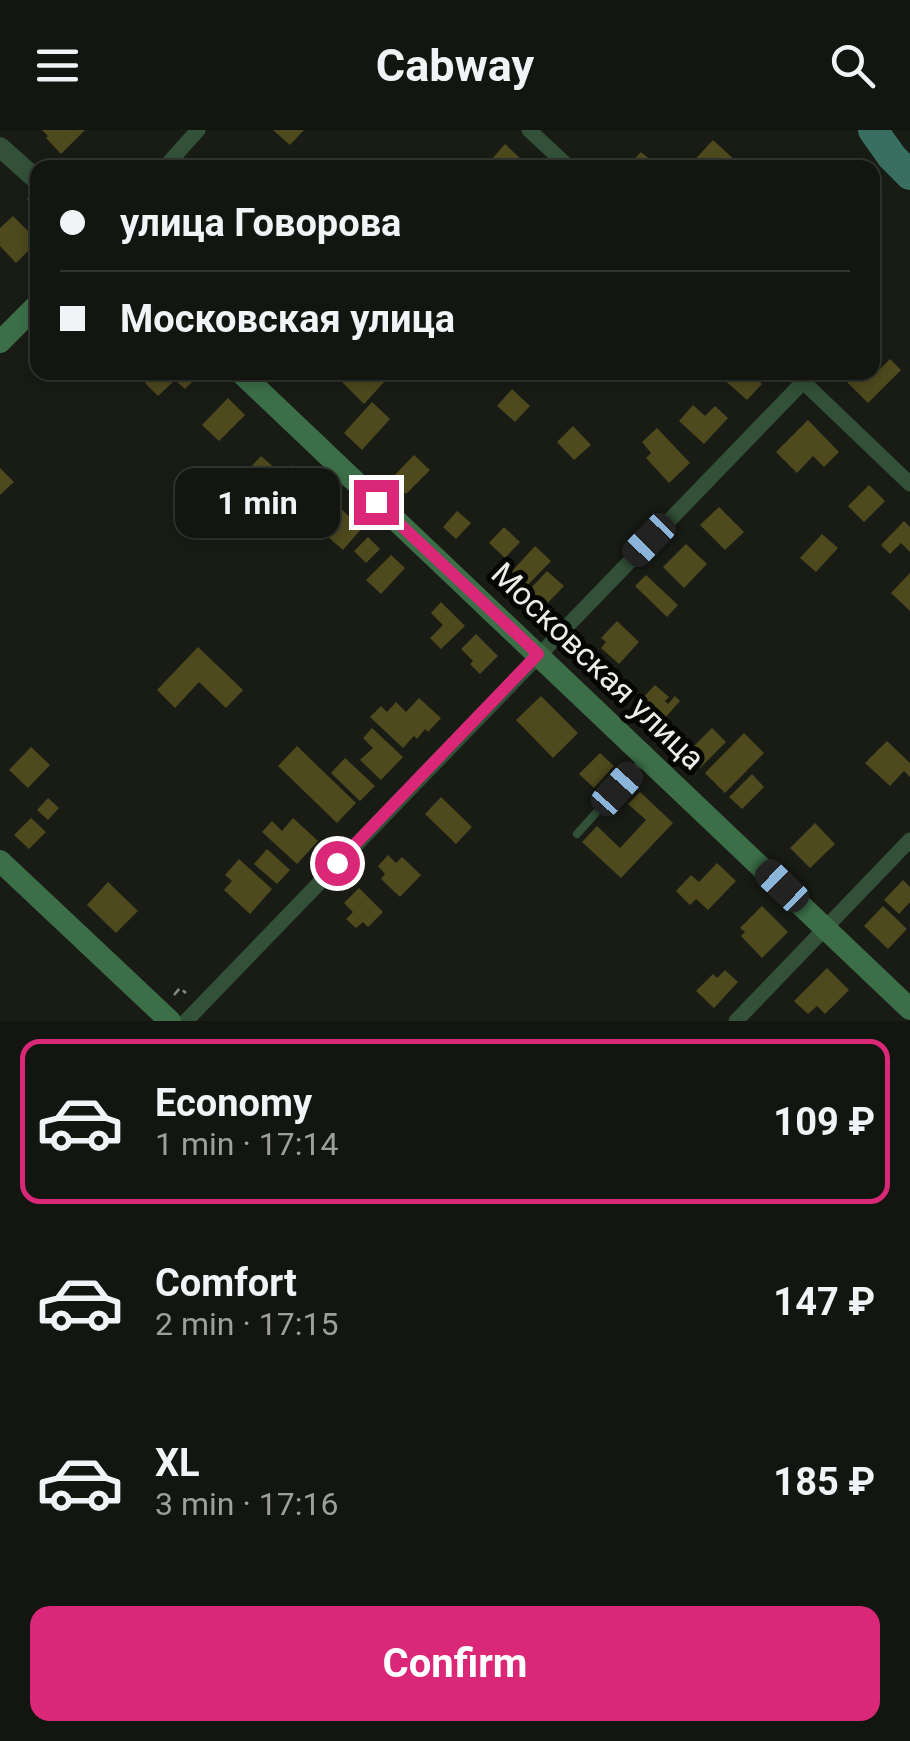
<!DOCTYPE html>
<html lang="en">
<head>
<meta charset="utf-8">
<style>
	body { margin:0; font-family:Roboto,sans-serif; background:#1c1e19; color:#f1f3f6; height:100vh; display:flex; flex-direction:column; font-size:38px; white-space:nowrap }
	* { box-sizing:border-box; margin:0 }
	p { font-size:32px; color:#9d9f9f }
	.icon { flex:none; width:55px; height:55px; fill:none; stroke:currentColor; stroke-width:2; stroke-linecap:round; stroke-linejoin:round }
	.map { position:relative; height:891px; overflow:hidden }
	.details { display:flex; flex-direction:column; background:#131510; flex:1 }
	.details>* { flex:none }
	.guide { position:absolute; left:30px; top:30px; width:850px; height:220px; border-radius:20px; box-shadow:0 5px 15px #0003,0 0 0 2px #323430; display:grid; align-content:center; height:220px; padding:0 30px; background:#131510 }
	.end { position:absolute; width:45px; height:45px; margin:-22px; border:12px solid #db2777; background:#fff; box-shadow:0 0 0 5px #fff }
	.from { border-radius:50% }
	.bubble { position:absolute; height:70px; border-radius:20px; background:#131510; box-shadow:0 5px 15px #0003,0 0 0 2px #323430; font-size:32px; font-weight:700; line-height:70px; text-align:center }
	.car { position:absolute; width:30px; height:60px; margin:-30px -15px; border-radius:12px; box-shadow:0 0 8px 2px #0007; background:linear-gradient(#222 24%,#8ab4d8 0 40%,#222 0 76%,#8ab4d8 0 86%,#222 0) }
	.guide b { display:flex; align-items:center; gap:35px; height:95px; font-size:38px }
	.guide b+b { border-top:2px solid #323430 }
	.guide i { width:25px; height:25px; background:#f1f3f6 }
	ul { padding:18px 0 0; list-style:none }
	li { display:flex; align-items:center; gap:30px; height:165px; margin:0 20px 15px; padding:0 10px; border:5px solid transparent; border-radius:20px }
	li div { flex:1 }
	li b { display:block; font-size:38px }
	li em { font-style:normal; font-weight:700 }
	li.active { border-color:#db2777 }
	li>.icon { width:90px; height:90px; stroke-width:1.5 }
	.action { display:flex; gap:20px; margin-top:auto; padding:20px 30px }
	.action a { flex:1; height:115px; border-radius:20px; background:#db2777; color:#fff; font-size:40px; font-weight:700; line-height:115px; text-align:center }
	header { display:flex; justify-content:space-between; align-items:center; height:130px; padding:0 30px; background:#131510; font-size:45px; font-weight:700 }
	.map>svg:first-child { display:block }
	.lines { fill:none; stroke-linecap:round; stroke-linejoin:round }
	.river { stroke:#386f60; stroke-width:30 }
	.building { fill:#4f491e }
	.path { stroke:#878a83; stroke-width:2.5; stroke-dasharray:8 5; stroke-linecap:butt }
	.service { stroke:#325138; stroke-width:8 }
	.minor { stroke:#325138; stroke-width:15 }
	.tertiary { stroke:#325138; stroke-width:20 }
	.secondary { stroke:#3c6f48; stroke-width:22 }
	.route { stroke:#db2777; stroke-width:12 }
	.labels { text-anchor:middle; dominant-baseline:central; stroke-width:10; stroke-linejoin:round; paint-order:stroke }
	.street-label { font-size:32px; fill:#ecefe9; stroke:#050604 }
</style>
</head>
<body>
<header><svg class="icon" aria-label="menu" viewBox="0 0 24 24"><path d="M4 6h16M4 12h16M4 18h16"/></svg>Cabway<svg class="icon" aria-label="search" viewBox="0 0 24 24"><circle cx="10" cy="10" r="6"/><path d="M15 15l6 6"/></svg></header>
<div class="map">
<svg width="910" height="891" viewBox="0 0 910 891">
	<rect width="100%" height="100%" fill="#191c15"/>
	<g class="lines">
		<path class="river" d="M873,0l19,27 18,18"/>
	</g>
	<path class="building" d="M42,0h43l-24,24 -15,-16 2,-2z
		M273,0h31l-14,15z
		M713,10l24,22 -4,6h-46z
		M505,14l21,20 -3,4h-39z
		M641,22l12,10 -5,6h-22z
		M13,86l25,25 -22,22 -16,-17v-18z
		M890,229l11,11 -33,33 -21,-21 10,-10h15v-8l7,6z
		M155,242h38l4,5 -12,12 -10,-9 -17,16 -13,-13z
		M345,242h33l8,8 -22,24 -25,-25z
		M725,242h25l12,12 -15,16 -26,-23z
		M512,259l18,17 -15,16 -18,-16z
		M228,268l17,17 -26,26 -17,-16z
		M372,272l18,17 -28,31 -18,-17z
		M693,275l12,11 10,-10 13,12 -24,26 -25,-23z
		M808,290l31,32 -15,15 -11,-11 -16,17 -21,-21z
		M573,296l18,19 -17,15 -17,-18z
		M657,298l33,35 -21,20 -23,-25 5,-5 -9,-11z
		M414,325l16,15 -24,24 -15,-15z
		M261,326l17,15 -26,27 -16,-15z
		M293,335l15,13 -18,21 -15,-13z
		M0,338l14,14 -14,13z
		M869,355l16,16 -21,21 -16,-16z
		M316,356l19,17 -30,33 -19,-17z
		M719,377l25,25 -19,18 -25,-25z
		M341,379l21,19 -19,22 -22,-19z
		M457,381l14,12 -15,16 -13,-12z
		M904,391l6,6v25l-9,-9 -11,11 -9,-9z
		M504,397l16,15 -15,16 -16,-15z
		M822,404l16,14 -22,24 -16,-14z
		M368,407l12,12 -14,14 -12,-12z
		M686,414l21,20 -23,24 -21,-21z
		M535,416l16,15 -34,35 -15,-14z
		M391,425l14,13 -24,26 -15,-14z
		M547,441l17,15 -31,32 -16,-15z
		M910,443v38l-19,-18z
		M646,445l32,30 -11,12 -32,-31z
		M441,472l24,24 -24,23 -11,-11 13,-13 -12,-12z
		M617,491l22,21 -20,22 -18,-16 5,-6 -5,-4z
		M476,504l22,22 -18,18 -10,-10 3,-3 -12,-12z
		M198,517l45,43 -17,18 -27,-26 -24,26 -18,-18z
		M655,555l14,12 -4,4 3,3 7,-8 5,5 -24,27 -22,-21z
		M541,566l37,37 -25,25 -37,-38z
		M419,568l22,20 -13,14 -3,-3 -8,10 -3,-3 -11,12 -33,-31 11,-11 6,6 9,-10 10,10z
		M372,598l31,29 -22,23 -21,-20 13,-12 -10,-10z
		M712,598l14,14 -26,26 -14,-14z
		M744,603l20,20 -39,40 -20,-20z
		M887,611l23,22v14l-6,-6 -14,15 -25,-23z
		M297,616l59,57 -19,20 -59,-57z
		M31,617l19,18 -22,23 -19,-18z
		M600,623l14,13 -20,22 -15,-14z
		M345,628l30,28 -15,15 -29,-28z
		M752,644l12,13 -22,22 -13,-12z
		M640,662l33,31 -52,55 -39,-36 15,-16 23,22 26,-28 -18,-16z
		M441,667l31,30 -16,17 -31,-30z
		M48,668l11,10 -11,12 -11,-10z
		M31,688l15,14 -17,17 -15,-14z
		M293,688l25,23 -21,23 -35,-32 10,-11 10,10z
		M815,693l20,21 -25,24 -20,-20z
		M267,719l23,21 -13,14 -23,-20z
		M388,725l8,8 6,-6 19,18 -21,22 -19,-18 4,-5 -7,-8z
		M239,729l33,30 -22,25 -26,-24 8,-9 -7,-6z
		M717,733l19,18 -28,29 -12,-11 -6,6 -14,-14 15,-16 8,7z
		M903,750l7,7v15l-11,12 -15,-14z
		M108,752l30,29 -22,22 -29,-28z
		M359,758l24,24 -15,15 -5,-5 -7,6 -10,-9 7,-7 -9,-9z
		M762,776l26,26 -26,26 -21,-22 4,-4 -5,-4z
		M883,776l24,23 -19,20 -24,-23z
		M827,838l22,22 -24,24 -8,-8 -9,8 -14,-13z
		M725,840l13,12 -24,26 -18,-17 17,-17 4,4z"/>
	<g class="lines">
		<path class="path" d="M28,68l10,9
			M174,865l6,-7 6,5"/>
		<path class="service" d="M577,704l67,-75"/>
		<path class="minor" d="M529,0l41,38
			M164,38l34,-38
			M793,242l117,112
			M186,891l617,-639
			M736,891l174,-181"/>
		<path class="tertiary" d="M0,17l38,34"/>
		<path class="secondary" d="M0,212l38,-38
			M240,242l670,637
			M0,731l170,160"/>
	</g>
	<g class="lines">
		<path class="route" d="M337,733l201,-209 -162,-152"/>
	</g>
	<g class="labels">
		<g class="street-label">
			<text transform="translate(598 536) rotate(44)">Московская улица</text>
		</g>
	</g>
</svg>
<i class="end from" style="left:337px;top:733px"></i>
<i class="end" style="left:376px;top:372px"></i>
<div class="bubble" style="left:175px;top:338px;width:165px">1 min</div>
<i class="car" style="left:649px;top:410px;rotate:224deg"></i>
<i class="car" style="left:617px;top:659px;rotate:42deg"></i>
<i class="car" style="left:782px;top:756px;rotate:314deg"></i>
<div class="guide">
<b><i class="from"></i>улица Говорова</b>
<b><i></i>Московская улица</b>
</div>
</div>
<section class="details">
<ul>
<li class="active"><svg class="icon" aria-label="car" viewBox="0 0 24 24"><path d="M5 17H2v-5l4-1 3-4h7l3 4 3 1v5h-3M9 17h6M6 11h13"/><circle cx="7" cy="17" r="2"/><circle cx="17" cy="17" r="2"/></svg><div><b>Economy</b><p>1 min · 17:14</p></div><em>109 ₽</em></li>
<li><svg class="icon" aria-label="car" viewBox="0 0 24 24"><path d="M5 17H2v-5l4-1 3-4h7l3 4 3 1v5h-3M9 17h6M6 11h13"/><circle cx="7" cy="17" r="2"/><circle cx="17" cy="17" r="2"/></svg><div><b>Comfort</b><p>2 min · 17:15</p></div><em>147 ₽</em></li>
<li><svg class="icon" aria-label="car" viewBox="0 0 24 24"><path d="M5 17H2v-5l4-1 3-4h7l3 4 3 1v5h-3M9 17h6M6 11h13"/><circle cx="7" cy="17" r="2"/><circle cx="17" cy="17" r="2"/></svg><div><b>XL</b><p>3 min · 17:16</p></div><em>185 ₽</em></li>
</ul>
<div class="action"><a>Confirm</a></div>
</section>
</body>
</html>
